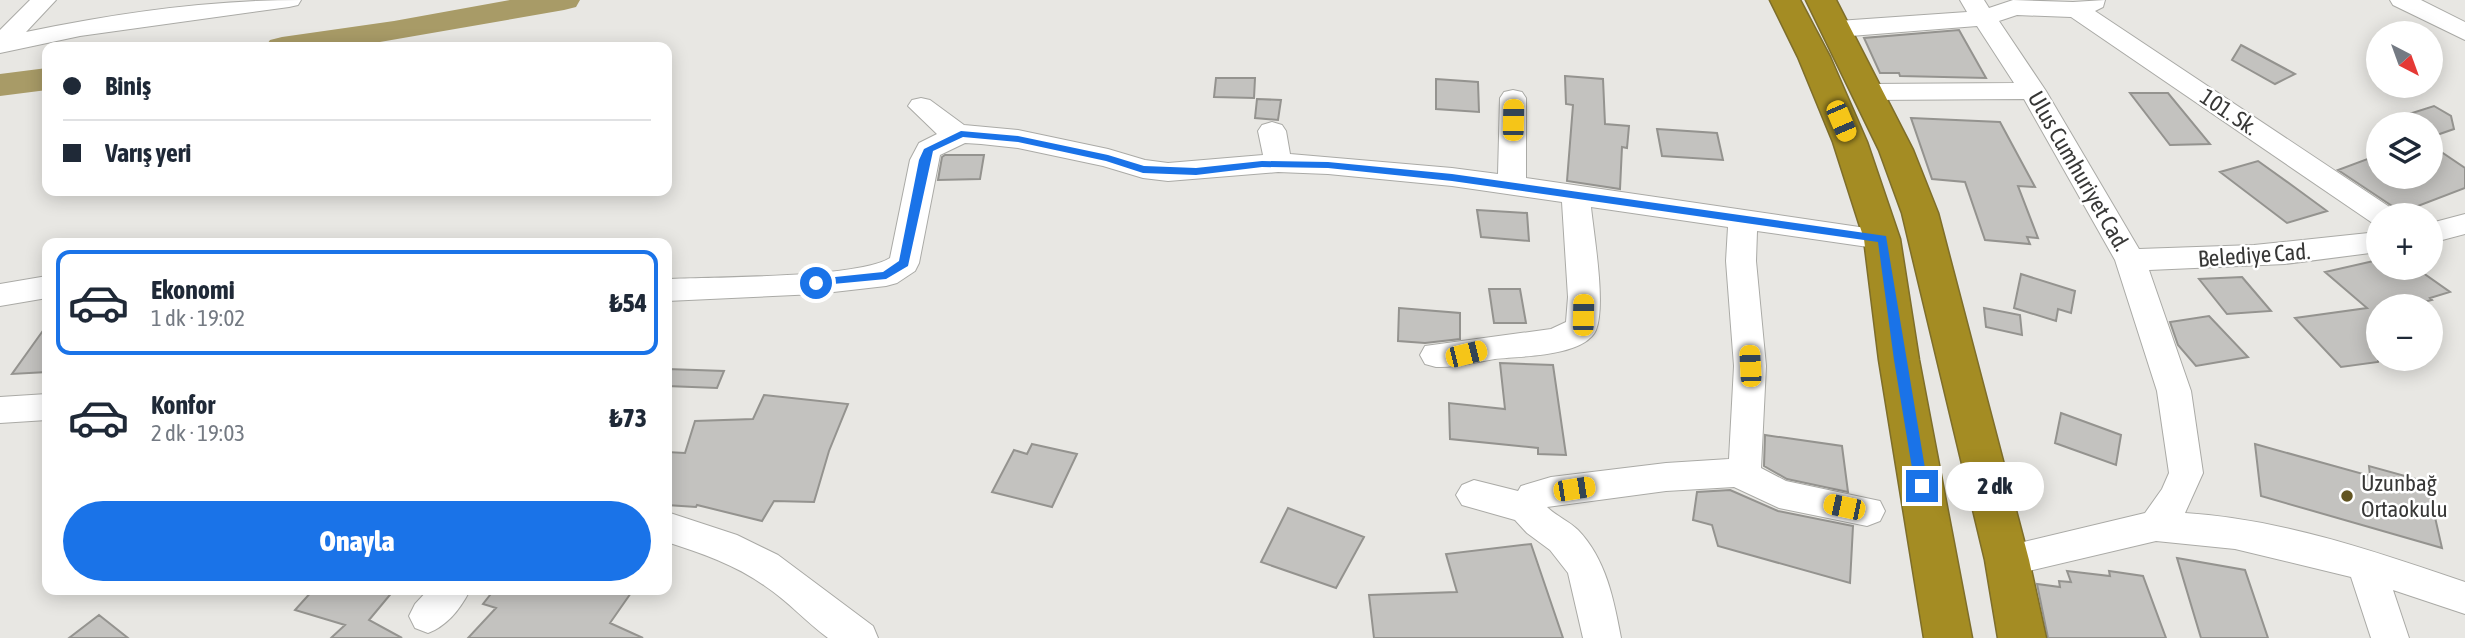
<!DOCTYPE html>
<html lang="tr">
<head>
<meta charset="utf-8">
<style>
	body { margin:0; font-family:"Asap Condensed",sans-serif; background:#f2f2f3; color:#1f2937; height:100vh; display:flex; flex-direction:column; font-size:26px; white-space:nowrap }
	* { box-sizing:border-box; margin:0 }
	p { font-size:23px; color:#747a83 }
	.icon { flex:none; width:38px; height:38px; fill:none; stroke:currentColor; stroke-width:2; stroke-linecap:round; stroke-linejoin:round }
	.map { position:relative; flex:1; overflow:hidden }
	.panel { position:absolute; left:42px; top:238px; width:630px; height:357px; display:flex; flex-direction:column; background:#fff; border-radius:14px; box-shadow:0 4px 18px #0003 }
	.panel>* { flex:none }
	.banner { position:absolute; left:42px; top:42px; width:630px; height:154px; border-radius:14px; box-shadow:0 4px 18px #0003; display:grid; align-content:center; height:154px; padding:0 21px; background:#fff }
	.needle { width:46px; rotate:139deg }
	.buttons { position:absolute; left:2366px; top:21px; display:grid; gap:14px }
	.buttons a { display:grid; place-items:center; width:77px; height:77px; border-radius:50%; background:#fff; box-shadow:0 4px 18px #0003; font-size:35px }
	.end { position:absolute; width:32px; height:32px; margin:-16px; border:9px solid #1a73e8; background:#fff; box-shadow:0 0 0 4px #fff }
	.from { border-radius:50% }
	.bubble { position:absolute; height:49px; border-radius:24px; background:#fff; box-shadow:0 4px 18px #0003; font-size:23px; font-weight:800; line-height:49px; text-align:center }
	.car { position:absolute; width:21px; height:42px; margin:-21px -10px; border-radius:9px; box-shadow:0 0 5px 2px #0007; background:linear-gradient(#f5c518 24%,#345 0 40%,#f5c518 0 76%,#345 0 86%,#f5c518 0) }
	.banner b { display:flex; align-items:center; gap:24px; height:66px; font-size:26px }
	.banner b+b { border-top:2px solid #e0e1e3 }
	.banner i { width:18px; height:18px; background:#1f2937 }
	ul { padding:12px 0 0; list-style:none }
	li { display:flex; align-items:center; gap:21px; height:105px; margin:0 14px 10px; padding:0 7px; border:4px solid transparent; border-radius:14px }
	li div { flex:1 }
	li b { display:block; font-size:26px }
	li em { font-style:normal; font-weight:800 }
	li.selected { border-color:#1a73e8 }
	li>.icon { width:63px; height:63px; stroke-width:1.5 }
	.action { display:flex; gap:14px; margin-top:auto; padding:14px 21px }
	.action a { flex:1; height:80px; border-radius:42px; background:#1a73e8; color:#fff; font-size:28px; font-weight:800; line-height:80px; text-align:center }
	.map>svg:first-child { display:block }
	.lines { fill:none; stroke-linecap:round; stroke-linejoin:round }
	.river { fill:#a89b67; fill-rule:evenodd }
	.building { fill:#c3c2bf; stroke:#94938f; stroke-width:2 }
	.minor-casing { stroke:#aaaaa6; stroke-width:2 }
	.highway-casing { stroke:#7e6e2a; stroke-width:3 }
	.minor { fill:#fff; fill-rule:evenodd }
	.highway { fill:#a48c23; fill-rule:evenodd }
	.route { fill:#1a73e8 }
	.poi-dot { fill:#625522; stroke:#fff; stroke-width:2.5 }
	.labels { text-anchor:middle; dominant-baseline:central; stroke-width:5; stroke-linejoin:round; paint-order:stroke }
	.street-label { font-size:23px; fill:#373736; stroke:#fff }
	.poi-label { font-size:23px; fill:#373736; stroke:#fff; text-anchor:start }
</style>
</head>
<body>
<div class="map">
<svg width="2465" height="638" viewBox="0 0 2465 638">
	<rect width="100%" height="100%" fill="#e8e7e3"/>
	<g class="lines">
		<path class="river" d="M510,0h70l-4,7 -12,3 -213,37h-86l5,-7 12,-3 112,-16z
			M47,68v22l-47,6v-22z"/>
	</g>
	<path class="building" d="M1959,30l27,48 -86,-2 -1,-3h-19l-16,-35z
		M2241,45l54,29 -20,10 -43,-24z
		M1565,76l38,3 2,45 24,2 -2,22 -5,-1 -2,42 -53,-8 6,-76 -7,-1z
		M1216,78h39l-1,20 -40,-1z
		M1436,79l42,3 1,30 -43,-3z
		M2130,93h38l42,51 -40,1z
		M1257,99l24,1 -3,20 -23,-2z
		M2434,106l17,10 3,13 -23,8v-13l-19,-11z
		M1911,118l89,4 35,65 -17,-1 20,52 -11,-1 3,7 -45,-4 -20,-58 -33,-3z
		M1657,129l60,4 6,27 -61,-4z
		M2431,145l34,23v20l-68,26 -5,-8 -54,-36 32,-12 8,5v14h53z
		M945,155h39l-4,24 -42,1 4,-23z
		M2258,161l39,28 30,22 -40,12 -67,-51z
		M1477,210l50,3 2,28 -48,-4z
		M2378,260v8h38l34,24 -20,6 2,2 -25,6h-29v56l-37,5 -46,-49 72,-10 -42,-36z
		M2021,274l54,17 -4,22 -13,-4 -2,12 -42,-13z
		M2242,277l29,34 -44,3 -28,-35z
		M1489,289h31l6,34h-32z
		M1399,308l61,5v26l-35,4 -27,-2z
		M1984,308l36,7 2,20 -36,-8z
		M2209,316l39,41 -52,9 -18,-21 -8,-23z
		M47,325v47l-35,2z
		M1500,363l53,2 13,90 -28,-1v-6l-88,-9 -1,-36 56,6z
		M667,369l57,2 -7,17 -50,-2z
		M764,395l84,9 -19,47 -15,51 -40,-1 -12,20 -65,-16 -1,2 -29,-2v-53l18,1 10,-32 58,-2z
		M2061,413l60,22 -5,30 -61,-22z
		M1765,435l77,11 6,46 -61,-13 -23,-13z
		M1032,444l45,10 -25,53 -60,-15 22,-42 13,4z
		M2255,444l115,32 -1,-10 58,16 15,66 -181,-52z
		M1730,490l48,21 75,15 -3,57 -132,-37 -6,-21 -19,-5 4,-28z
		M1288,508l76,29 -28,51 -75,-26z
		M1531,544l32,94h-189l-5,-43 88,-3 -11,-38z
		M2177,558l68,12 23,68h-67z
		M2067,571l43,5 -1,-5 34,5 23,62h-118l-11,-54 23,3 -1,-6 12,1z
		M313,590h81l-25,30 33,18h-71l14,-13 -50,-15z
		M494,590h139l-23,33 33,15h-175l28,-30 -13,-4z
		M99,615l29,23h-59z"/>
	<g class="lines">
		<g class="minor-casing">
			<path id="minor" d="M30,0h26l-30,32c91,-19 183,-32 275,-32l-3,5 -9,2 -209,29 -80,17v-23z
				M1960,0h24l5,8 24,-8 60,2 32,-2 -2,7 -8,4 296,197 4,7h-17v9l-7,-2 -300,-205 -54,-2 -18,6 47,70 93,158 115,-4 124,-13v20l-93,12 -136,6 42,121 12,82 -18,40c96,6 189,38 280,69v32l-72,-24 16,48h-38l-20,-61 -116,-28 -79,-8 -149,35 -13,-5 -5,-11 5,-11 151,-36 17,-24 7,-16 -12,-82 -42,-131 -91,-161 -155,1 -9,-2 -4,-6 4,-6 9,-2 145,-1 -37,-57 -139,11 -9,-3 -4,-5 4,-5 9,-3 129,-9z
				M2390,0h31l44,22v18l-72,-35z
				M1513,90l9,2 4,6v80l367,54 4,7 -4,7 -11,3 -125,-18 -1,30 10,105 -5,102 25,13 94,20 5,10 -5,10 -13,5 -88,-18 -45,-21 -68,4 -119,16c9,9 22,14 31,23 28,29 36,70 43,108h-38l-15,-65 -18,-23 -23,-17 -12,-13 -53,-15 -6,-10 6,-10 12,-5 44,11 3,-5 30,-9 115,-14 63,-4 5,-93 -8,-105 2,-34 -137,-20c3,29 15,98 5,123 -12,27 -77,26 -101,29 -20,3 -39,9 -59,8l-11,-3 -5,-9 5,-9 126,-17 15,-7 2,-25 -6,-95 -110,-16 -124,-12 -50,-2 -110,9 -25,-3 -40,-12 -85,-18 -37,-4 -16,-1 -25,12 -21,108 -4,8 -18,12 -11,3 -70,8 -149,7v-22c45,-2 192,-1 223,-21l20,-98 9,-17 18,-9 -29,-28 4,-6 9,-2 9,2 34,25 54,5 90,19 37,11 23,3 95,-8 -5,-24 4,-6 10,-3 10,3 4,6 4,23 162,14 46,6 2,-76 4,-6z
				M2465,214v20l-34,9v-20z
				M47,276v22l-47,8v-22z
				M47,394v26l-47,3v-26z
				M667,512l70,23 41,20 95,71 5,12h-50c-22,-16 -40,-37 -63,-52 -29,-21 -64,-33 -98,-44z
				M428,590h42c-9,18 -23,36 -42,43l-13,-5 -6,-12 6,-12z"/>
		</g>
		<g class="highway-casing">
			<path id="highway" d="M1770,0h30l30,57 37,85 33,97 19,121 53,278h-48l-45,-278 -15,-121 -31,-97 -35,-85z
				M1806,0h30l77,150 25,63 91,347 17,78h-48l-13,-78 -83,-347 -23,-63z"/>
		</g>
		<use href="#minor" class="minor"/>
		<use href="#highway" class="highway"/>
	</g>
	<path class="route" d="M961,131l57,5 90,19 36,11 52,2 66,-7 66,1 124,12 434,62 42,250 -6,6 -7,-6 -21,-126 -16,-118 -426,-61 -124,-13 -66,-1 -66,8 -53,-2 -37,-12 -88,-19 -55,-5 -30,14 -25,115 -22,13 -74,7 -2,-3 6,-4 67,-7 16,-11 20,-101 5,-11z"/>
	<circle class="poi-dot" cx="2347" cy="496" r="7"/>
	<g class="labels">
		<g class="street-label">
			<text transform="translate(2229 112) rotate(34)">101. Sk.</text>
			<text transform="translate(2079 171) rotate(60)">Ulus Cumhuriyet Cad.</text>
			<text transform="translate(2254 255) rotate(-4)">Belediye Cad.</text>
		</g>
		<g class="poi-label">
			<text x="2361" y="483">Uzunbağ<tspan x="2361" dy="26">Ortaokulu</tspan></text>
		</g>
	</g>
</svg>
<div class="buttons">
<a><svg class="needle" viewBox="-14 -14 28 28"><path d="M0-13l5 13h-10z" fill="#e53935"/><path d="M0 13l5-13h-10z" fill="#747a83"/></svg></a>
<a><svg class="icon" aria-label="layers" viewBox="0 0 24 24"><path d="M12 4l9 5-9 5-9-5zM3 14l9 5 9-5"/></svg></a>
<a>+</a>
<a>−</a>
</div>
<i class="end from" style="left:816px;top:283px"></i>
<i class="end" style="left:1922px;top:486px"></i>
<div class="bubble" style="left:1946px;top:462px;width:98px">2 dk</div>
<i class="car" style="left:1513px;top:120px;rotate:1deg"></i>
<i class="car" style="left:1841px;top:121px;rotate:157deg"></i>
<i class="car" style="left:1583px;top:315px;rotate:1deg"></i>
<i class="car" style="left:1466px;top:354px;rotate:76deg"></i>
<i class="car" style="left:1750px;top:366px;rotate:357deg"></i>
<i class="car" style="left:1574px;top:489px;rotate:81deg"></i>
<i class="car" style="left:1844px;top:507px;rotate:282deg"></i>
<div class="banner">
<b><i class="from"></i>Biniş</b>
<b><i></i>Varış yeri</b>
</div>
<section class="panel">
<ul>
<li class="selected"><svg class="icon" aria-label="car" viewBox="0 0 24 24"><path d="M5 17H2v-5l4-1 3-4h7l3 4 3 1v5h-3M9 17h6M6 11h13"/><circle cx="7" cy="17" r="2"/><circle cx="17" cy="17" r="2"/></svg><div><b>Ekonomi</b><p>1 dk · 19:02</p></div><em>₺54</em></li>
<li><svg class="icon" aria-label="car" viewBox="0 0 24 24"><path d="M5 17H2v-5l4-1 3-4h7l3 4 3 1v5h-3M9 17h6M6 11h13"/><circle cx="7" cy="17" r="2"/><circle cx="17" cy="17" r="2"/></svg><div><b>Konfor</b><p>2 dk · 19:03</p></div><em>₺73</em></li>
</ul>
<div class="action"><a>Onayla</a></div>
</section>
</div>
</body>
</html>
